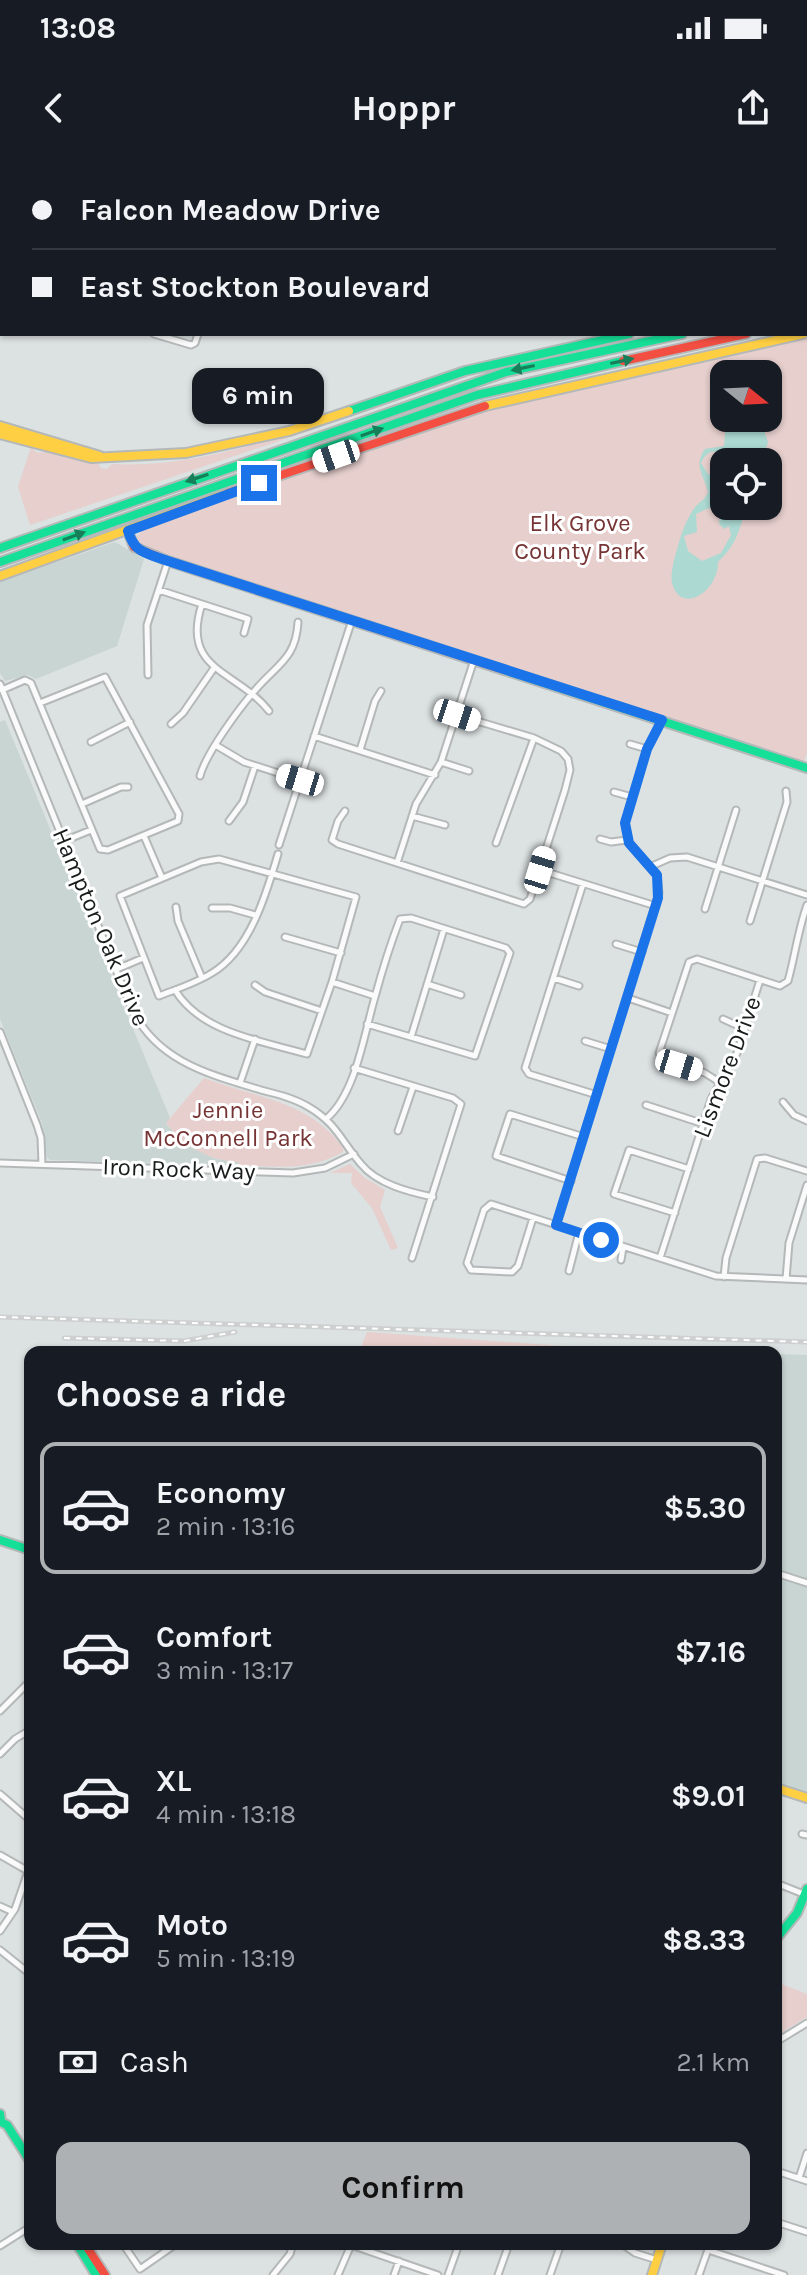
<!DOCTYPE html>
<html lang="en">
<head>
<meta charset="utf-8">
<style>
	body { margin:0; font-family:Karla,sans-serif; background:#20242c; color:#f1f3f6; height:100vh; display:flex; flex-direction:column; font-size:30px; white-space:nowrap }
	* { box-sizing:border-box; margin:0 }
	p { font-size:26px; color:#9ea1a6 }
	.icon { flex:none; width:44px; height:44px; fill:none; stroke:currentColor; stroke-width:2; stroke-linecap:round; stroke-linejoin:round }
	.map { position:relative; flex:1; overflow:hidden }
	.panel { position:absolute; left:24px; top:1186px; width:758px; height:904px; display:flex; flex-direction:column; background:#171b24; border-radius:16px; box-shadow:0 2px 6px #0004 }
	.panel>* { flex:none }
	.hud { position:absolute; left:0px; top:0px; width:808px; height:176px; box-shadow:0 2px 6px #0004; display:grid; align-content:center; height:176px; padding:0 32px; background:#171b24 }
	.needle { width:52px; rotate:108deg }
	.buttons { position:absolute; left:710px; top:200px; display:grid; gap:16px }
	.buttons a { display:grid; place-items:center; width:72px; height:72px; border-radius:16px; background:#171b24; box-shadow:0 2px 6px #0004; font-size:40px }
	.end { position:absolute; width:36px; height:36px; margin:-18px; border:10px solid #1a73e8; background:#fff; box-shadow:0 0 0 4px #fff }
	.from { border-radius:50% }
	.bubble { position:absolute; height:56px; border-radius:16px; background:#171b24; box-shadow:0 2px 6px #0004; font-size:26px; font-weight:700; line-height:56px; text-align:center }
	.car { position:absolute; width:24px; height:48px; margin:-24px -12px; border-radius:10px; box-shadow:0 0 6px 2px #0007; background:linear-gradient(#fff 24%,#345 0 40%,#fff 0 76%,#345 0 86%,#fff 0) }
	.hud b { display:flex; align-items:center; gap:28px; height:76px; font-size:30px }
	.hud b+b { border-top:2px solid #363941 }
	.hud i { width:20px; height:20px; background:#f1f3f6 }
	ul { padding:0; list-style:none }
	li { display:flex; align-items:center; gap:24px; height:132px; margin:0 16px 12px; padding:0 16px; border:4px solid transparent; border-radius:16px }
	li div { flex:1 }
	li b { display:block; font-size:30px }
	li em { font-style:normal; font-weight:700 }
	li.current { border-color:#aeb1b3 }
	li>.icon { width:72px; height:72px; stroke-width:1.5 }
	h2 { padding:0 32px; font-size:36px; line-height:96px }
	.pay { display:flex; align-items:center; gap:20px; height:88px; padding:0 32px; font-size:30px }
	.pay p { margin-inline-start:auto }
	.cta { display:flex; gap:16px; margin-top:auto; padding:16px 32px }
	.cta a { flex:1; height:92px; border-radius:16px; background:#aeb1b3; color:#111; font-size:32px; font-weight:700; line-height:92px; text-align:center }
	.status { display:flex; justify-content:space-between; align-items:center; height:56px; padding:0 40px; background:#171b24; direction:ltr }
	.status svg { height:22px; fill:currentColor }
	header { display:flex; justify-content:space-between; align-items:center; height:104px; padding:0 32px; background:#171b24; font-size:36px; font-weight:700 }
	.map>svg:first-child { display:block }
	.built { fill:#c8d5d3 }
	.green { fill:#e6cfcd; fill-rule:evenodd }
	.water { fill:#acd9d2; fill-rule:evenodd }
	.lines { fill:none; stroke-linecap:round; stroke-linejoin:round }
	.street-casing { stroke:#b4b8b8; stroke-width:9 }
	.fast-casing { stroke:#b4b8b8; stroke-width:12 }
	.slow-casing { stroke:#b4b8b8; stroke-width:12 }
	.jam-casing { stroke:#b4b8b8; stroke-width:12 }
	.street { stroke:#fafafa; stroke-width:5 }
	.fast { stroke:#16e098; stroke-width:8 }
	.slow { stroke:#ffcf43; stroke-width:8 }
	.jam { stroke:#f24e42; stroke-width:8 }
	.rail-casing { stroke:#cecfcf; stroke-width:5 }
	.rail { stroke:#fff; stroke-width:2; stroke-dasharray:6; stroke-linecap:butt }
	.oneway { fill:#177e5a }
	.route { stroke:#1a73e8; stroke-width:10 }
	.labels { text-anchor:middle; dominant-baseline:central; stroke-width:6; stroke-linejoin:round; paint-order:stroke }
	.park-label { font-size:24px; fill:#763434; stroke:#fff }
	.street-label { font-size:24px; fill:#181c1c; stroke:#fff }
</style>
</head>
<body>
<div class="status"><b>13:08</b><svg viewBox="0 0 49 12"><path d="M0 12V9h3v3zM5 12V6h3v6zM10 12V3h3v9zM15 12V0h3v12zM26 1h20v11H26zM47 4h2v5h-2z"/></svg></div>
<header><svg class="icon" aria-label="back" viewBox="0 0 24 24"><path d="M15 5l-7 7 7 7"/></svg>Hoppr<svg class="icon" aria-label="share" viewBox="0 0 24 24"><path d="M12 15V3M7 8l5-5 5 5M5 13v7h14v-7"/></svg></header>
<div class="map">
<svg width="807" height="2115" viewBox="0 0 807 2115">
	<rect width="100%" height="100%" fill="#dce1e1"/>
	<path class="built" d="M115,382l29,17 -27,87 -81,33 -8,-4 -23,6 -5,-8v-91z
		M5,560l165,398 -4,6 29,25 21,10 23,3v3l-189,-5 -3,-3 -5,-34 -42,-104v-297z
		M776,1194l31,1v443l-31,-10z"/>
	<path class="green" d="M807,177v416l-3,8 -64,-21 -2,2 -563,-183 -38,-16v-7l7,-7 367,-128zM724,214h44v44h-44zM724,302h44v44h-44z
		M311,266l1,4 -282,95 -12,-38 13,-40c9,9 4,5 16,5l50,10 4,6 6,1 5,-5c67,4 136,-16 199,-38z
		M204,918c49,19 107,23 139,70v4c-33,19 -67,15 -104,13l-1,-3c-29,-2 -54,-15 -72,-39z
		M350,1004l15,14 20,12 -5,17 18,41 -7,2 -19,-42 -21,-25 1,-10h-22z
		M367,1172l265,19v1h-273z
		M776,1822l31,12v23l-31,19z"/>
	<path class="water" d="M726,258h34l8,24 -3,10 -13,10h-25v-5c-11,-9 -20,-7 -26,6l7,11 9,2 7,-5v35l23,1c-10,27 -9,35 -29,55 0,31 -38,53 -46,21 -2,-10 3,-27 6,-37 3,-12 10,-31 18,-40 6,-6 9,-7 12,-14 -4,-17 -15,-26 -3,-43l19,-3zM709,348l8,2 3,5 -1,9 5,5 5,-3 2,9 -10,18 -19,8 -14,-10 -4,-15 13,-4 -1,-18z"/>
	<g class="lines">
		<g class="street-casing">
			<path id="street" d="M558,0l6,2
				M66,2l1,-2
				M113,2v-2
				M160,2v-2
				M206,2l1,-2
				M253,2v-2
				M806,9l1,1
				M0,76l2,1
				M0,125l2,1
				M154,174l37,11 4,-2 3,-9
				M159,430l89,29 -4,14
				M202,444c-22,67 35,66 67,107
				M148,515l-1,-50 21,-64
				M0,524l131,323c25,54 77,67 130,83 16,4 32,8 46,16 30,17 34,35 54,58 16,20 48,28 72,33
				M2,530l23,-10 6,3 69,166 8,1 70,-29 1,-7 -74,-137 -65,26
				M171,564l12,-11 31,-45
				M314,576l121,39
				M91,582l39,-20
				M630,584l17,5
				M217,586l27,16 56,18
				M360,590l15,-49 6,-10
				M441,602l28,9
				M200,616c6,-23 40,-69 57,-88 21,-24 39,-30 41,-66
				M614,632l18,5
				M82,644l39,-17h7
				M345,651l-7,10 -6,19 6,4 186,60 6,-5 35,-109 5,-20 -2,-11 -7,-8 -27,-13 -77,-23
				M412,656l33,9
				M229,661l14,-19 12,-36
				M144,676l18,42
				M600,679l11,3 16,-2
				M64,681l27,-11
				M496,683l38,-105
				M279,685l73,-225
				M397,703l19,-59 25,-42 33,-102
				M652,706l18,-8 17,-1 120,38
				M540,710l116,36
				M583,724l-58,184 4,6 68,21
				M176,747l2,14 24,57
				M212,748h18l25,7
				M705,749l31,-99
				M750,761l37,-119 -1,-11
				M285,777l56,16
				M616,784l26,8
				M117,809l26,-11
				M554,818l25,8
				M332,822l43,14
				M427,824l34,11
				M255,825l10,7 57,19
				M175,830c26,43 87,51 132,64l25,-72 24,-85 -137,-38 -18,3 -81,34 39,100c18,-7 37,-13 53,-23 38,-23 54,-78 66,-119
				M628,838l44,15
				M723,859l22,10
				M0,872l37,93 4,13 1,26
				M411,877l33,-108
				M585,881l26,8
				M354,908l99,30 8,6 -49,154
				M719,922l-14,-9 -43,-13 -3,-7 30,-91 8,-3 83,27 8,-5c7,-25 10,-51 19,-76
				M240,923l15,-44
				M783,942l11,13 13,6
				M646,945l58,19
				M326,959c30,-25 38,-85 49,-122 7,-26 15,-52 25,-78l11,-1 95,30 4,5 -35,103 -108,-32
				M398,971l15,-44
				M0,1003l293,10 32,-5 29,-14
				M571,1021l-75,-25 14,-42 74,23
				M675,1053l-61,-19 15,-44 60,19
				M533,1058l-15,48 -6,6 -41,-2 -4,-7 17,-53 7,-6 225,72 91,4
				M556,1065l103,-332 -2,-18 -28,-32 -4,-20 22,-74 15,-28
				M660,1098l51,-159 26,-46 23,-73
				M621,1100l2,-13
				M569,1111l10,-39
				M724,1117l2,-19 31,-99 8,-1 42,13
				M786,1119l3,-36 18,-58
				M776,1413l31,10
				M0,1551l30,-30
				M0,1594l15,-15 10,-6
				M0,1634l30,26
				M802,1674l5,1
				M0,1695l28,16
				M776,1723l30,12
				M0,1746l13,6
				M0,1771l15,-22 15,-43
				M0,1790l30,24
				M776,1882l31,-19
				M776,2011l31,10
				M799,2018l8,-25
				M776,2062l31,10
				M123,2084l17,25 36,-25
				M348,2084l90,31
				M622,2084l13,9 22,7
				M0,2086l30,-19
				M708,2090l76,25
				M273,2115l17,-21 3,-10
				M338,2115l13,-30
				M394,2115l5,-14
				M448,2115l11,-31
				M498,2115l11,-31
				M550,2115l11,-31
				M699,2115l11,-31"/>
		</g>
		<g class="fast-casing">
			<path id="fast" d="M33,0v2
				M38,0v2
				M0,113l2,-6
				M806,148h1
				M806,161h1
				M349,251l116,-40 164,-37
				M0,388l506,-176 176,-38
				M0,402l477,-167 146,-34
				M504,510l303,98
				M0,1380l30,10
				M776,1779l21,-26 10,-24
				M0,1954l1,8 6,3 23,36
				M77,2084l19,31"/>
		</g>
		<g class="slow-casing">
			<path id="slow" d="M485,246l318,-72
				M0,266l100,30
				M0,274l91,24 95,-5 103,-22 60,-20
				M0,416l228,-83
				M776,1628l31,10
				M652,2115l10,-31"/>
		</g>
		<g class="jam-casing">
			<path id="jam" d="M797,2l1,-2
				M806,136h1
				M623,201l123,-27
				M228,333l257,-87
				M128,371l6,16 34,14 336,109
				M85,2084l20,31"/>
		</g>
		<use href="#street" class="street"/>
		<use href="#fast" class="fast"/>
		<use href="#slow" class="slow"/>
		<use href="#jam" class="jam"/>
		<g class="rail-casing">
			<path id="rail" d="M0,1157l807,25
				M64,1178l120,3 51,-9"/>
		</g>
		<use href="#rail" class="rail"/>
	</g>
	<defs><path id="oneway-solid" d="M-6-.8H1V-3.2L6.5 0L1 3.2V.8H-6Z" transform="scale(2)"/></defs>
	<g class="oneway">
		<use href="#oneway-solid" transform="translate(622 201) rotate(-12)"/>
		<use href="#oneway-solid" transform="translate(523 208) rotate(168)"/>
		<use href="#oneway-solid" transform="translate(372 272) rotate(-19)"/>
		<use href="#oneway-solid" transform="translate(197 318) rotate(162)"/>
		<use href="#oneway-solid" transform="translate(74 376) rotate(-20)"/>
	</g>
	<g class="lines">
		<path class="route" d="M259,323l-131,48c7,23 19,22 40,30l494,159 -15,29 -22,74 4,20 28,32 1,23 -102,327 45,15"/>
	</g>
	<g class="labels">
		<g class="park-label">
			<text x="580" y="363">Elk Grove<tspan x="580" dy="28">County Park</tspan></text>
			<text x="228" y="950">Jennie<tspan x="228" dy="28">McConnell Park</tspan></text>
		</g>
		<g class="street-label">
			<text transform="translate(101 767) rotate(67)">Hampton Oak Drive</text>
			<text transform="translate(727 907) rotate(-69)">Lismore Drive</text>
			<text transform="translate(179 1009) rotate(2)">Iron Rock Way</text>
		</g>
	</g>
</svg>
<div class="buttons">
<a><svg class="needle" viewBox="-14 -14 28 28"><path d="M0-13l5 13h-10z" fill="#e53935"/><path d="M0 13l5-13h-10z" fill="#9ea1a6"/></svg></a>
<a><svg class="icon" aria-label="locate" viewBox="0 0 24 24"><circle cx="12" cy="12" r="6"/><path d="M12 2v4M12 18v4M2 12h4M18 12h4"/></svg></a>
</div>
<i class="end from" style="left:601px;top:1080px"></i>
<i class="end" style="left:259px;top:323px"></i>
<div class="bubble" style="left:192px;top:208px;width:132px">6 min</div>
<i class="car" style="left:336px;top:296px;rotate:251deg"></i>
<i class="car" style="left:457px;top:555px;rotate:108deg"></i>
<i class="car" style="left:300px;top:620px;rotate:287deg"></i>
<i class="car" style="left:540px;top:710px;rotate:17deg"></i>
<i class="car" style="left:679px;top:905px;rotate:107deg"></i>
<div class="hud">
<b><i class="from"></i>Falcon Meadow Drive</b>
<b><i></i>East Stockton Boulevard</b>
</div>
<section class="panel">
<h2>Choose a ride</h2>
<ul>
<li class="current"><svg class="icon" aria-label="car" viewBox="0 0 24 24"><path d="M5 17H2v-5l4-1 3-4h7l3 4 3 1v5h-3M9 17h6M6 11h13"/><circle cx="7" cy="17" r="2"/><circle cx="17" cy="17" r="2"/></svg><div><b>Economy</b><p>2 min · 13:16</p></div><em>$5.30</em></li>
<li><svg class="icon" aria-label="car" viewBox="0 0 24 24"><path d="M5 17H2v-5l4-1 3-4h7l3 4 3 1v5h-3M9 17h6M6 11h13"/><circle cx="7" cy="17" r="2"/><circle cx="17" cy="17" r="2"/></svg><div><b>Comfort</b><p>3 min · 13:17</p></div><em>$7.16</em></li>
<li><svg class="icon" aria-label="car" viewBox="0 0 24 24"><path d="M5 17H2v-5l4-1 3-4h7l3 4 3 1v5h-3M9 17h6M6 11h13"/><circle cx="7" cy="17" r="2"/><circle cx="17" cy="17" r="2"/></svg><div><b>XL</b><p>4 min · 13:18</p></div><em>$9.01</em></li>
<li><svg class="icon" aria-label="car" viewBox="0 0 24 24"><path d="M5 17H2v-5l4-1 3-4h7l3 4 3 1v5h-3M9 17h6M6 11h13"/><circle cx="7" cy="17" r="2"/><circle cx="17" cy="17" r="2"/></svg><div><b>Moto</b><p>5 min · 13:19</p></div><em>$8.33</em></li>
</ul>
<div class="pay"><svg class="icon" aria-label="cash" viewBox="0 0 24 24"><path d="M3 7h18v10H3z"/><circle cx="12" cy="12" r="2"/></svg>Cash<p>2.1 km</p></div>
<div class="cta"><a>Confirm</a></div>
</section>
</div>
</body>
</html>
